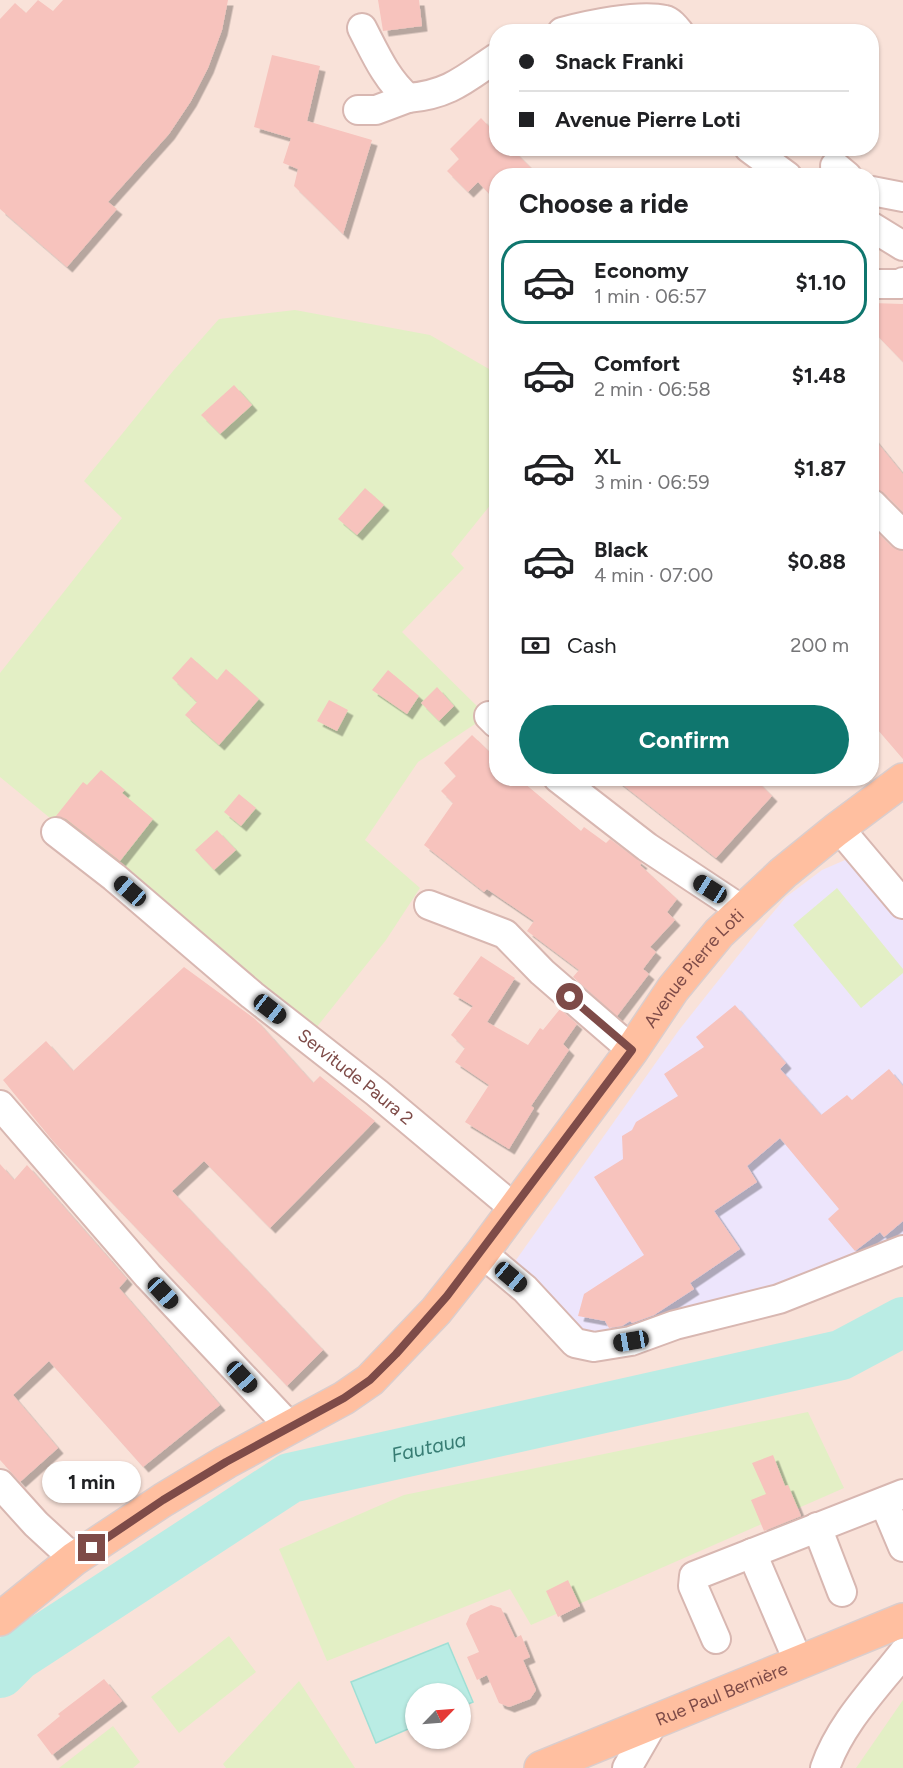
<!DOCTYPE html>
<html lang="en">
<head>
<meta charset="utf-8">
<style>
	body { margin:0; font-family:Figtree,sans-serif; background:#f6f6f6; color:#202124; height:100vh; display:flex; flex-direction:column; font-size:22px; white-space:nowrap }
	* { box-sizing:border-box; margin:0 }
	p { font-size:20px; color:#757577 }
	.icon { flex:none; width:33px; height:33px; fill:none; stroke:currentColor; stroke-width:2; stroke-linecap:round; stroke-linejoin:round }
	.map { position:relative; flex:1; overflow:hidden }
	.panel { position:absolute; left:489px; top:168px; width:390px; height:618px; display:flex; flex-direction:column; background:#fff; border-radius:24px; box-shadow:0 2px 4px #0004 }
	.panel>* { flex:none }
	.hud { position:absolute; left:489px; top:24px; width:390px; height:132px; border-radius:24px; box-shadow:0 2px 4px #0004; display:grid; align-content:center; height:132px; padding:0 30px; background:#fff }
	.needle { width:39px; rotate:65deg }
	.tools { position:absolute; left:405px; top:1683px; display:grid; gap:12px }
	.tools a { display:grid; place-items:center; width:66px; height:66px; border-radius:50%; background:#fff; box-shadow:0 2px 4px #0004; font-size:30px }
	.end { position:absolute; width:27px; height:27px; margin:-14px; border:8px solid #7e4b48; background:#fff; box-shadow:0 0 0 3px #fff }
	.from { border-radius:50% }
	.bubble { position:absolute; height:42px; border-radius:21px; background:#fff; box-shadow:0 2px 4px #0004; font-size:20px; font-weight:700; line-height:42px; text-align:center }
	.car { position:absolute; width:18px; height:36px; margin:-18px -9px; border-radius:8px; box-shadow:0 0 4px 2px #0007; background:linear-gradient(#222 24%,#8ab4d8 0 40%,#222 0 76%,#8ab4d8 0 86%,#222 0) }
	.hud b { display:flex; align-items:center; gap:21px; height:57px; font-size:22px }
	.hud b+b { border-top:2px solid #e0e0e0 }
	.hud i { width:15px; height:15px; background:#202124 }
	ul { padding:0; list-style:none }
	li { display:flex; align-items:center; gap:18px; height:84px; margin:0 12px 9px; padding:0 18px; border:3px solid transparent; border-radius:24px }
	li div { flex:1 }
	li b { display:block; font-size:22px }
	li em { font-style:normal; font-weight:700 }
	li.current { border-color:#0f766e }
	li>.icon { width:54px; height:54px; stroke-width:1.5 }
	h2 { padding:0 30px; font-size:27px; line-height:72px }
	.pay { display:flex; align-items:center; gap:15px; height:66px; padding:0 30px; font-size:22px }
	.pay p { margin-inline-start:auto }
	.action { display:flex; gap:12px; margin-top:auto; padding:12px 30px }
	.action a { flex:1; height:69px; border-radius:36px; background:#0f766e; color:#fff; font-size:24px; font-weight:700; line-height:69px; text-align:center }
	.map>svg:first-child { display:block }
	.residential { fill:#f9e2d9; fill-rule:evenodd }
	.education { fill:#ede5fc }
	.green { fill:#e3efc5 }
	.water { fill:#baece4; stroke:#9fdfd5; stroke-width:1.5 }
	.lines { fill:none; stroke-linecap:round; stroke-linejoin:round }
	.river { stroke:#baece4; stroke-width:50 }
	.building { fill:#f7c3bd; filter:url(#shadow) }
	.minor-casing { stroke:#d8b7b1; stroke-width:32 }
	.major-casing { stroke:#dbcdcc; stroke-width:36 }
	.minor { stroke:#fff; stroke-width:28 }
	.major { stroke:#ffbfa0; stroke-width:33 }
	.route { stroke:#7e4b48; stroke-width:8 }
	.labels { text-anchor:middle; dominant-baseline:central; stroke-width:5; stroke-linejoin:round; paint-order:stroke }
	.street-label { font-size:18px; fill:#7e4b48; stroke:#fff6f2 }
	.water-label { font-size:20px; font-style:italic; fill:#377c73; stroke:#fff6f2 }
</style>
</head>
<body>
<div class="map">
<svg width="903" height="1768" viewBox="0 0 903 1768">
	<defs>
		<filter id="shadow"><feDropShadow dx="5.5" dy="5.5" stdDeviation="0" flood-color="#0004"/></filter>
	</defs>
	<rect width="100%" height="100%" fill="#fff0e9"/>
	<path class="residential" d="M0,0h903v1768h-903zM496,32h376v116h-376zM496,176h376v602h-376zM416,1694h44v44h-44z"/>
	<path class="education" d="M852,857l51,61v324l-122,49 -154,44 -39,1 -20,-13 -52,-63 163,-230 77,-97 30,-36 36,-27z"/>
	<path class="green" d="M295,310l135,25 66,38v125l-45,56 13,14 -62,64 85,84 -69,46 -53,78 55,48 -34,52 -74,93 -312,-256v-104l122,-155 -38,-37 89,-110 46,-52z
		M837,888l66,81v4l-42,35 -68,-83z
		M808,1412l36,76 -313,137 -21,-36 -183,72 -48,-112 125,-54z
		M229,1636l27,36 -77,61 -28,-36z
		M299,1681l56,87h-129l-3,-4z
		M903,1700v68h-47z
		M113,1726l27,36 -7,6h-74z"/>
	<path class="water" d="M448,1643l25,59 -12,5 -1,-13h-44l-1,32 -39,17 -25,-61z"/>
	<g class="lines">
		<path class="river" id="s1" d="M0,1673l17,-17 273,-178 551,-123 62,-33"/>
	</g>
	<path class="building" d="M38,0l15,11 10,-11h165l-6,30 -14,38 -17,33 -22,33 -61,68 9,7 -50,58 -67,-58v-190l15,-16 11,10z
		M378,0h41l3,26 -39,5z
		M272,55l48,11 -13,55 65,19 -29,94 -49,-48 4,-17 -15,-6 8,-25 -37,-11z
		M481,118l15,16v14h15l28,28h-43v25l-18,-19 -10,10 -21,-21 12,-12 -9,-10z
		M872,303l31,1v58l-30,-31z
		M234,385l18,20 -32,29 -19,-19z
		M872,436l31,38v38l-20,-20 -11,-4z
		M365,488l19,17 -27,30 -19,-16z
		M872,527l20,20 11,4v208l-31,-36z
		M191,657l26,23 9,-11 33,30 -40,46 -34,-30 12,-13 -25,-24z
		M388,670l31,26 -12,18 -35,-24z
		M437,687l17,19 -15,15 -18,-18z
		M329,700l19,10 -11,21 -20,-10z
		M472,735l24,23v20h22l63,53 3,-4 22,16 4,-4 32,24 -2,2 37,34 -10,13 8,8 -25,27 6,5 -13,17 6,5 -32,42 -44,-39 6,-7 -52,-39 7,-10 -47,-32 -3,3 -60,-47 29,-42 -12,-12 15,-15 -12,-13z
		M101,770l24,20 -3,3 31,26 -33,42 -54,-42 -10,-3 27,-34 4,3z
		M614,778h140l18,18 -56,62z
		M239,794l17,14 -15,18 -17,-14z
		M217,830l19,20 -22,20 -19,-20z
		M481,956l34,22 -28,44 41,23 12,-17 3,2 17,-21 17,15 -14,20 6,6 -38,56 3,2 -25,41 -44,-27 24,-37 -34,-23 10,-14 -14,-13 22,-29 -20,-12z
		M184,967l71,52 58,64 7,-7 55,45 -105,107 -66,-67 -32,30 151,159 -36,36 -234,-245 -50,-61 43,-39 27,30z
		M735,1005l51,58 -6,6 41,46 26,-20 5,5 37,-31 14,17v135l-19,16 -4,-5 -25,19 -27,-32 11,-10 -59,-71 -33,28 10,16 -43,29 26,38 -50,34 4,6 -40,26 -22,8 -2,-2 -8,5 -13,2 -4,-7 -27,-5 6,-22 60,-39 -50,-78 29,-18 -1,-23 10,-6 4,-8 42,-26 -14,-22 40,-27 -8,-10z
		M0,1164l14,16 13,-15 100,114 -8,9 101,117 -77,62 -94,-106 -36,34 45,53 -38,34 -20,-22z
		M773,1455l12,31 3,-1 13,31 -37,15 -13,-31 15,-6 -14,-31z
		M568,1580l12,26 -22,11 -12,-26z
		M491,1605l10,3 14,30 6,-3 9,22 -7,3 13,30 -6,9 -21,8 -10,-4 -12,-28 -10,5 -10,-23 12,-5 -13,-28 4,-9z
		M104,1679l18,22 -70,54 -15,-20 23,-19 -2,-2z"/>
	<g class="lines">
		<g class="minor-casing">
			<g id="minor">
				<path d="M362,28c13,25 24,51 46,70 40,-3 57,-19 88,-40"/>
				<path d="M562,32c26,-7 77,-18 103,-12 5,1 10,7 14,12"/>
				<path d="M358,110h18l32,-12"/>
				<path d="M749,148l38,28"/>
				<path d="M835,166l12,10"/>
				<path d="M872,191l31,6"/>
				<path d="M872,227l31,19"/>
				<path d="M872,284h28l3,-2"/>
				<path d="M872,504l31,31"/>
				<path d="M489,716l7,7"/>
				<path d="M558,778l89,69 95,63"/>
				<path d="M839,828l64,76"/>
				<path id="s2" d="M56,832l58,45 138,118 125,98 137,115"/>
				<path d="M429,905l76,29 37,38 90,78"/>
				<path d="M0,1105l148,171 142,151"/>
				<path d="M482,1253l43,36 50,54 19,4 37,-6 44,-16 104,-26 124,-49"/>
				<path d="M0,1484l36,40 38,35"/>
				<path d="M884,1502l19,45"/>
				<path d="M817,1527l25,65"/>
				<path d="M752,1553l47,110"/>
				<path d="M716,1639l-23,-53 1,-10 209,-82"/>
				<path d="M627,1768l26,-45"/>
				<path d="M825,1768c15,-44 50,-79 78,-115"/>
			</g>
		</g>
		<g class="major-casing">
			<g id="major">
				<path id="s3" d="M0,1619l74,-60 89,-59 63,-38 118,-64 26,-18 66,-69 46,-58 150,-203 41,-61 46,-56 64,-60 53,-43 67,-50"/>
				<path id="s4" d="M541,1768l362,-148"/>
			</g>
		</g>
		<use href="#minor" class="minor"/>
		<use href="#major" class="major"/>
	</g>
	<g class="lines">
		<path class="route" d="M92,1548l71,-48 63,-38 118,-64 26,-18 26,-26 51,-58 185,-246 -62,-53"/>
	</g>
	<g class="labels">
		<g class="street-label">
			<text stroke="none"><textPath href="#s3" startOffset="966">Avenue Pierre Loti</textPath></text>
			<text stroke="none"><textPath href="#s2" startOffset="387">Servitude Paura 2</textPath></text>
			<text stroke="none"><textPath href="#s4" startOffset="195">Rue Paul Bernière</textPath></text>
		</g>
		<g class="water-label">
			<text stroke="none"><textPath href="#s1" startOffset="492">Fautaua</textPath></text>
		</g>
	</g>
</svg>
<div class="tools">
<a><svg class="needle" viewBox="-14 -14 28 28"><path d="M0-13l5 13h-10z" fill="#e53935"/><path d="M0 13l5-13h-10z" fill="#757577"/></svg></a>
</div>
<i class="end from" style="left:570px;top:997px"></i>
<i class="end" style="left:92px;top:1548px"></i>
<div class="bubble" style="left:42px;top:1461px;width:99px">1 min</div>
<i class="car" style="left:710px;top:889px;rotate:302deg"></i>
<i class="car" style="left:130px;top:891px;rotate:311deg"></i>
<i class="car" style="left:270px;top:1009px;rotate:128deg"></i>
<i class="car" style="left:511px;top:1277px;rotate:130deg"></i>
<i class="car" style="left:163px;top:1293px;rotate:137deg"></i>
<i class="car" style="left:631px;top:1341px;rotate:260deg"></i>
<i class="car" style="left:242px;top:1377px;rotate:137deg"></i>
<div class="hud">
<b><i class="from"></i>Snack Franki</b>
<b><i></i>Avenue Pierre Loti</b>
</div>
<section class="panel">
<h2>Choose a ride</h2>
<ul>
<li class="current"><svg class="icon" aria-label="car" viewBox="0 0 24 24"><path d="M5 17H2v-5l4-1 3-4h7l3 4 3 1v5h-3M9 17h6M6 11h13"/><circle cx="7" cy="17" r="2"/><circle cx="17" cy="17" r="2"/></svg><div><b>Economy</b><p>1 min · 06:57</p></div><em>$1.10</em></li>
<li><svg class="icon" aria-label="car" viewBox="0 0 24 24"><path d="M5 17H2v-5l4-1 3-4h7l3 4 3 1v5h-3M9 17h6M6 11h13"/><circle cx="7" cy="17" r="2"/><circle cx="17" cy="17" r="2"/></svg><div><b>Comfort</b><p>2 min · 06:58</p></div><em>$1.48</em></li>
<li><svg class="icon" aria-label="car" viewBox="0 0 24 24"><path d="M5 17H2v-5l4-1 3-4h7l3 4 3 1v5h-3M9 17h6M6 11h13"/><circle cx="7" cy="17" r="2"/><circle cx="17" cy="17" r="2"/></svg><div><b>XL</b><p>3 min · 06:59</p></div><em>$1.87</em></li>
<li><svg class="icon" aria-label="car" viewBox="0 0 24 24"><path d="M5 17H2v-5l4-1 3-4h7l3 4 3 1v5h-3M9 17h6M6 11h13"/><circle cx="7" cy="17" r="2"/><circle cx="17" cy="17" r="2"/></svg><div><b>Black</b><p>4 min · 07:00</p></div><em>$0.88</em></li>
</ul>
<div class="pay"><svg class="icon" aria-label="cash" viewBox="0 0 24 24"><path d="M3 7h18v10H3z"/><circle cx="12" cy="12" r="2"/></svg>Cash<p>200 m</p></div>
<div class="action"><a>Confirm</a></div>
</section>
</div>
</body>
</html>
